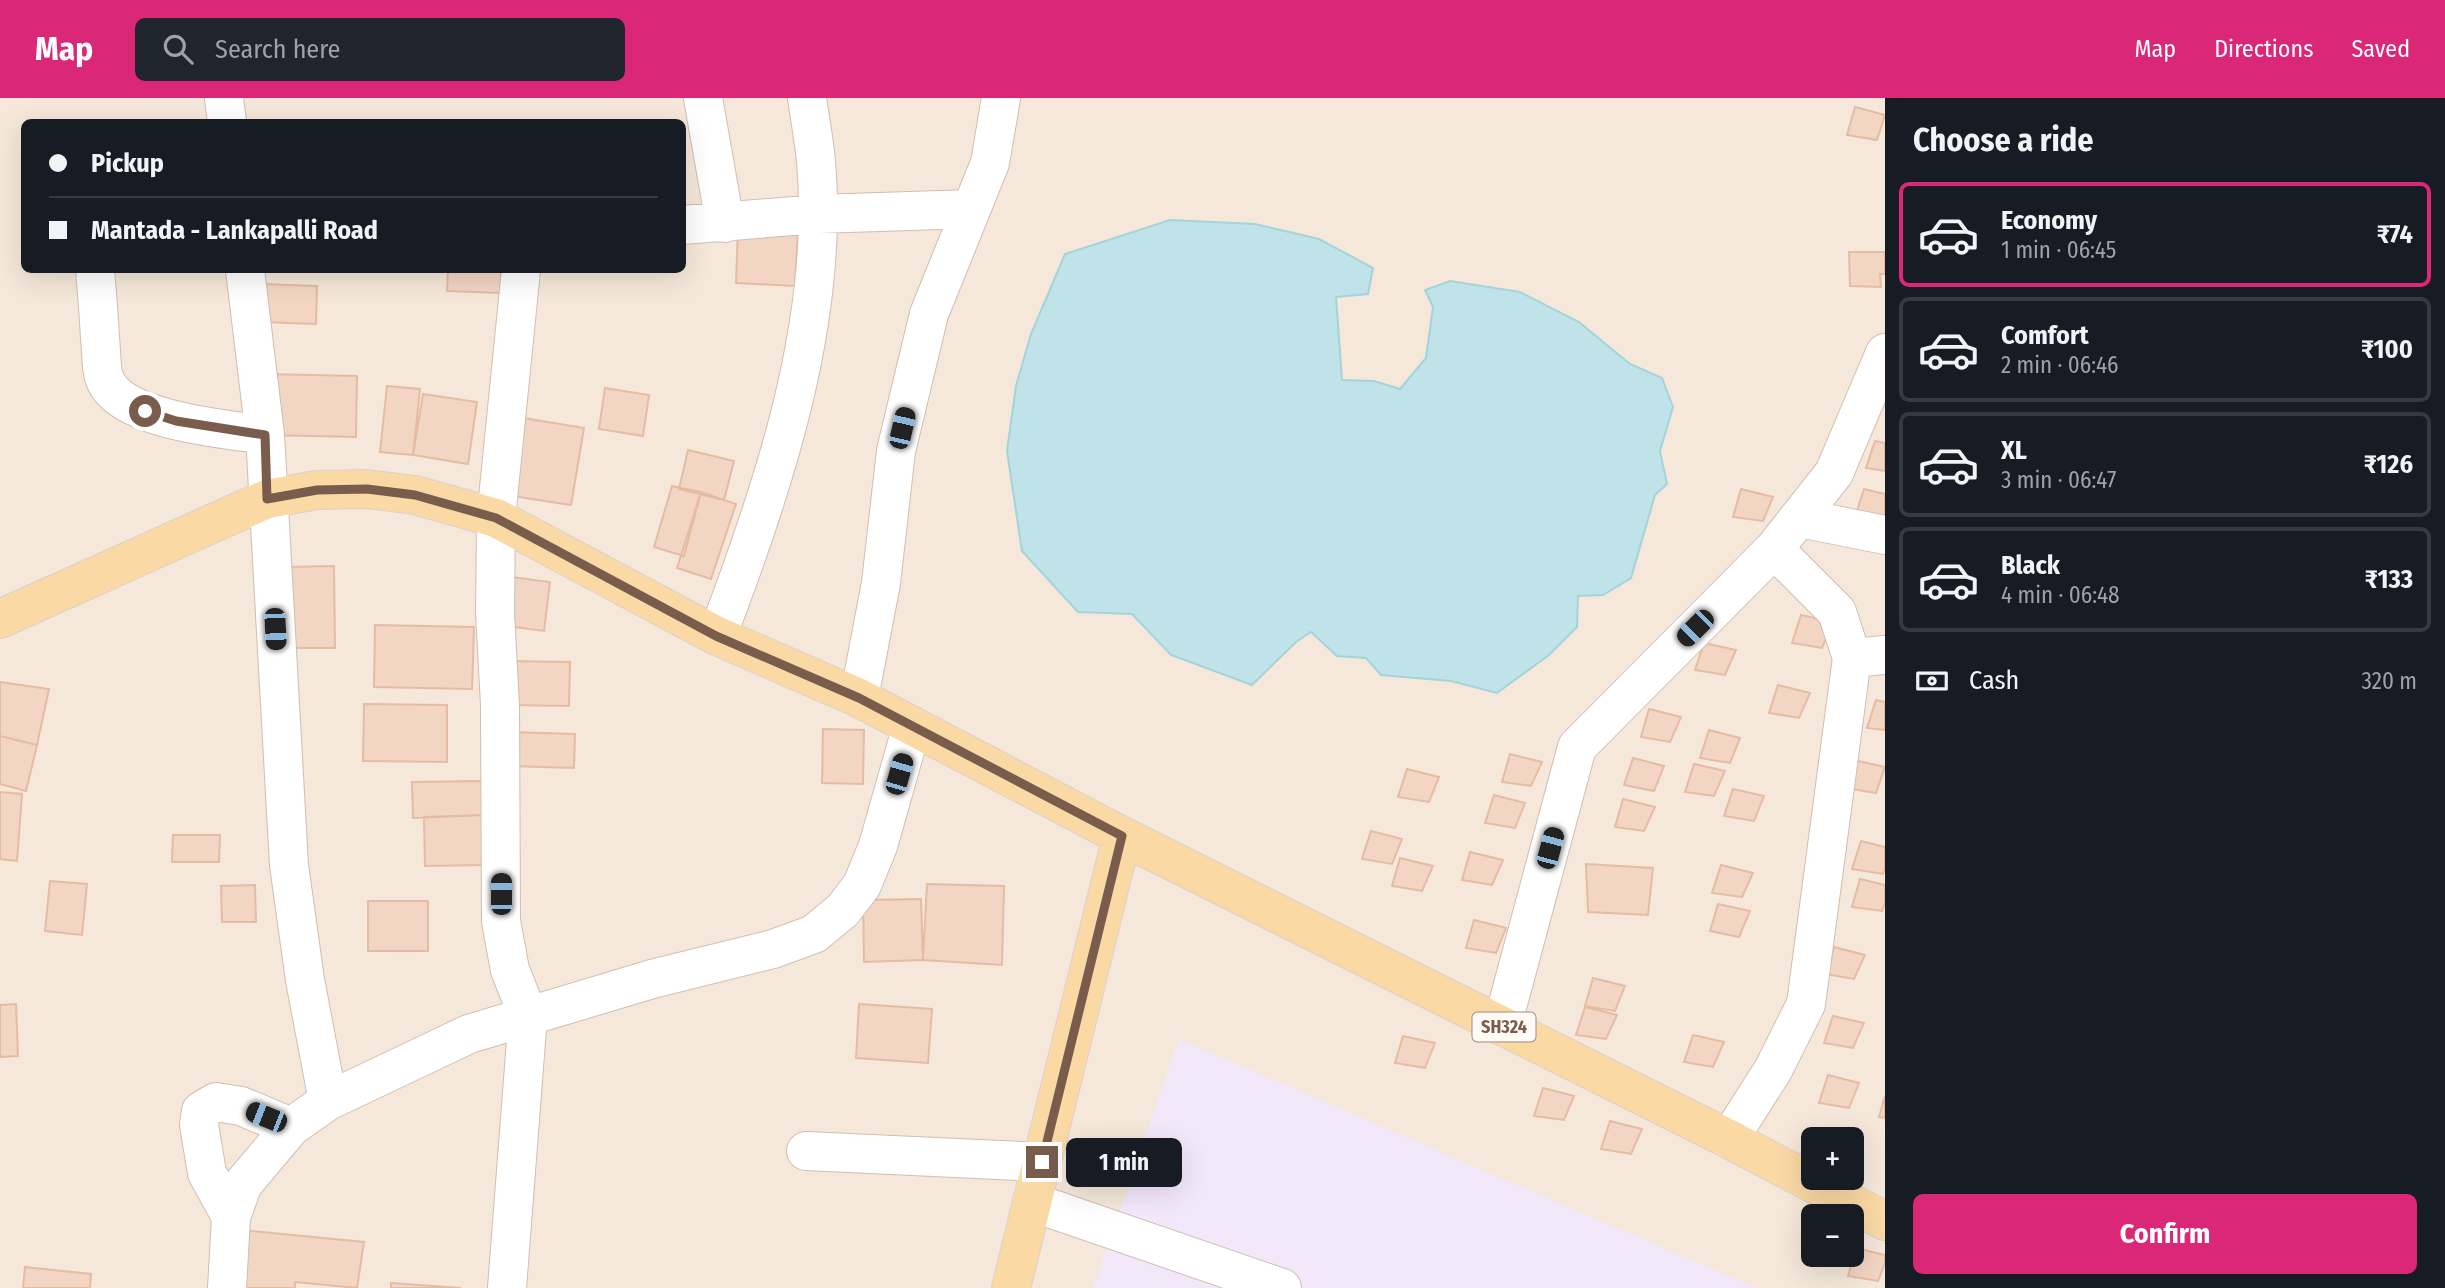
<!DOCTYPE html>
<html lang="en">
<head>
<meta charset="utf-8">
<style>
	body { margin:0; font-family:"Fira Sans Condensed",sans-serif; background:#20242c; color:#f1f3f6; height:100vh; display:flex; flex-direction:column; font-size:26px; white-space:nowrap }
	* { box-sizing:border-box; margin:0 }
	p { font-size:23px; color:#9ea1a6 }
	.icon { flex:none; width:38px; height:38px; fill:none; stroke:currentColor; stroke-width:2; stroke-linecap:round; stroke-linejoin:round }
	.map { position:relative; flex:1; overflow:hidden }
	.panel { display:flex; flex-direction:column; background:#171b24; width:560px }
	.panel>* { flex:none }
	.guide { position:absolute; left:21px; top:21px; width:665px; height:154px; border-radius:10px; box-shadow:0 7px 28px #0002; display:grid; align-content:center; height:154px; padding:0 28px; background:#171b24 }
	.tools { position:absolute; left:1801px; top:1029px; display:grid; gap:14px }
	.tools a { display:grid; place-items:center; width:63px; height:63px; border-radius:10px; background:#171b24; box-shadow:0 7px 28px #0002; font-size:35px }
	.end { position:absolute; width:32px; height:32px; margin:-16px; border:9px solid #7a5c4d; background:#fff; box-shadow:0 0 0 4px #fff }
	.from { border-radius:50% }
	.bubble { position:absolute; height:49px; border-radius:10px; background:#171b24; box-shadow:0 7px 28px #0002; font-size:23px; font-weight:700; line-height:49px; text-align:center }
	.car { position:absolute; width:21px; height:42px; margin:-21px -10px; border-radius:9px; box-shadow:0 0 5px 2px #0007; background:linear-gradient(#222 24%,#8ab4d8 0 40%,#222 0 76%,#8ab4d8 0 86%,#222 0) }
	.guide b { display:flex; align-items:center; gap:24px; height:66px; font-size:26px }
	.guide b+b { border-top:2px solid #363941 }
	.guide i { width:18px; height:18px; background:#f1f3f6 }
	ul { padding:0; list-style:none }
	li { display:flex; align-items:center; gap:21px; height:105px; margin:0 14px 10px; padding:0 14px; border:4px solid #363941; border-radius:10px }
	li div { flex:1 }
	li b { display:block; font-size:26px }
	li em { font-style:normal; font-weight:700 }
	li.selected { border-color:#db2777 }
	li>.icon { width:63px; height:63px; stroke-width:1.5 }
	h2 { padding:0 28px; font-size:32px; line-height:84px }
	.pay { display:flex; align-items:center; gap:18px; height:77px; padding:0 28px; font-size:26px }
	.pay p { margin-inline-start:auto }
	.primary-button { display:flex; gap:14px; margin-top:auto; padding:14px 28px }
	.primary-button a { flex:1; height:80px; border-radius:10px; background:#db2777; color:#fff; font-size:28px; font-weight:700; line-height:80px; text-align:center }
	header { display:flex; align-items:center; gap:42px; box-sizing:border-box; height:98px; padding:0 35px; background:#db2777; color:#fff }
	header strong { font-size:33px }
	nav { display:flex; gap:38px; margin-inline-start:auto; font-size:24px }
	.search { width:490px; height:63px; background:#20242c; display:flex; align-items:center; gap:18px; box-sizing:border-box; padding:0 24px; border-radius:10px; color:#9ea1a6; font-size:26px }
	main { display:flex; flex:1; min-height:0 }
	.map>svg:first-child { display:block }
	.residential { fill:#f5e8da; fill-rule:evenodd }
	.education { fill:#f3e8fa }
	.water { fill:#bfe3e8; stroke:#a5d3da; stroke-width:2 }
	.building { fill:#f3d5c3; stroke:#e6bba3; stroke-width:2 }
	.lines { fill:none; stroke-linecap:round; stroke-linejoin:round }
	.minor-casing { stroke:#d1beb0; stroke-width:40 }
	.major-casing { stroke:#dad1cd; stroke-width:40 }
	.minor { stroke:#fff; stroke-width:38 }
	.major { stroke:#fbd9a5; stroke-width:38 }
	.route { stroke:#7a5c4d; stroke-width:9 }
	.labels { text-anchor:middle; dominant-baseline:central; stroke-width:6; stroke-linejoin:round; paint-order:stroke }
	.shield { fill:#fffaf3; stroke:#a28b7f; stroke-width:2 }
	.shield-label { font-size:18px; font-weight:bold; fill:#7a5c4d }
</style>
</head>
<body>
<header>
<strong>Map</strong>
<div class="search"><svg class="icon" aria-label="search" viewBox="0 0 24 24"><circle cx="10" cy="10" r="6"/><path d="M15 15l6 6"/></svg>Search here</div>
<nav><a>Map</a><a>Directions</a><a>Saved</a></nav>
</header>
<main>
<div class="map">
<svg width="1885" height="1190" viewBox="0 0 1885 1190">
	<rect width="100%" height="100%" fill="#fdf6ec"/>
	<path class="residential" d="M0,0h1885v1190h-1885zM24,24h658v148h-658zM1813,1041h39v39h-39zM1813,1118h39v39h-39z"/>
	<path class="education" d="M1179,941l577,249h-663z"/>
	<path class="water" d="M1170,122l85,4 64,15 54,29 -5,26 -32,3 6,83 32,1 26,8 26,-31 7,-51 -8,-17 25,-9 70,11 59,30 51,42 32,14 11,29 -13,44 7,33 -12,11 -24,83 -28,17 -25,1 -1,31 -28,28 -52,38 -46,-12 -70,-6 -15,-17 -29,-2 -26,-24 -15,10 -44,43 -81,-30 -39,-41 -54,-2 -56,-61 -15,-100 9,-65 15,-52 34,-80z"/>
	<path class="building" d="M1855,9l30,8 -8,25 -30,-5z
		M738,131l60,2 -3,55 -59,-3z
		M1849,154h36v22h-5l1,13 -31,-1z
		M448,172h53v23l-54,-2z
		M262,186l55,2 -1,38 -55,-2z
		M266,276l91,2 -1,61 -91,-2z
		M387,288l33,3 -7,66 -33,-3z
		M605,290l44,7 -6,41 -44,-7z
		M423,296l54,8 -9,62 -55,-9z
		M524,320l60,10 -13,77 -59,-9z
		M1875,343l10,2v28l-19,-3z
		M688,352l46,11 -10,39 -45,-11z
		M672,388l29,6 -17,64 -30,-9z
		M1741,391l32,8 -10,24 -30,-4z
		M1864,391l21,5v27l-30,-4z
		M701,394l35,12 -25,75 -34,-11z
		M334,468l1,82h-51l-2,-81z
		M505,478l45,6 -6,49 -46,-6z
		M1801,517l32,7 -11,26 -30,-5z
		M375,527l99,2 -2,62 -98,-2z
		M1704,545l32,7 -11,25 -30,-5z
		M501,563l69,1 -1,44 -69,-1z
		M0,584l49,7 -12,56 -37,-9z
		M1778,587l32,8 -11,25 -30,-5z
		M1876,602l9,2v28l-18,-2z
		M364,606l83,1v57l-84,-1z
		M1649,611l32,8 -11,25 -29,-5z
		M823,631l41,1 -1,54 -41,-1z
		M1709,632l31,8 -10,25 -30,-5z
		M510,634l65,2 -1,34 -65,-2z
		M0,638l37,9 -11,46 -26,-7z
		M1510,656l32,8 -11,24 -29,-4z
		M1633,660l31,8 -10,25 -30,-6z
		M1854,662l31,7 -9,26 -30,-5z
		M1694,666l31,7 -11,25 -29,-4z
		M1407,671l32,8 -10,25 -31,-5z
		M483,683l1,34 -71,3 -1,-36z
		M1733,691l31,7 -10,25 -30,-5z
		M0,694l22,2 -5,67 -17,-2z
		M1494,697l31,8 -10,25 -30,-5z
		M1623,701l32,8 -11,24 -29,-4z
		M484,717l1,50 -60,1 -1,-49z
		M1371,733l31,8 -10,25 -30,-5z
		M173,737h47l-1,27h-47z
		M1861,743l24,6v21l-2,6 -31,-5z
		M1470,754l33,8 -11,25 -30,-5z
		M1400,760l33,8 -11,25 -30,-5z
		M1586,766l67,4 -5,47 -60,-3z
		M1721,767l32,8 -11,24 -30,-4z
		M1860,781l25,6v18l-3,8 -30,-4z
		M50,783l37,3 -5,51 -37,-4z
		M927,786l77,2 -2,79 -79,-5z
		M255,787l1,37h-34l-1,-36z
		M921,801l2,61 -59,2 -1,-62z
		M368,803h60v50h-60z
		M1718,806l32,7 -11,26 -29,-6z
		M1474,822l32,8 -10,25 -30,-5z
		M1834,849l31,8 -11,24 -29,-5z
		M1593,880l32,8 -10,25 -30,-5z
		M16,906l2,52 -18,1v-52z
		M859,906l73,5 -4,54 -72,-5z
		M1585,909l32,8 -11,24 -30,-4z
		M1833,918l31,7 -11,25 -29,-5z
		M1693,937l31,7 -11,25 -29,-5z
		M1403,938l32,7 -10,25 -30,-5z
		M1828,977l31,8 -10,25 -30,-5z
		M1543,990l31,8 -10,24 -30,-4z
		M1885,998v22l-6,-1z
		M1610,1023l32,8 -11,25 -30,-5z
		M241,1132l123,12 -7,46 -62,-6v6h-59z
		M1856,1150l29,7v8l-7,18 -30,-5z
		M25,1169l66,7 -1,14h-67z
		M391,1185l70,5h-70z"/>
	<g class="lines">
		<g class="minor-casing">
			<path id="minor" d="M224,0l3,24
				M703,0l22,125
				M682,127l136,-11 153,-5
				M95,172c2,23 4,46 5,69 2,13 0,31 6,43 19,39 120,47 159,53
				M245,172l20,165 24,430 16,115 23,121
				M1800,420l85,17
				M1774,451l63,63 15,46 33,-3
				M717,538c56,-146 113,-316 99,-475 -2,-21 -6,-42 -9,-63
				M859,600l22,-115 15,-132 33,-137 61,-151 11,-65
				M1502,928l75,-279 197,-198 60,-76 51,-120
				M1729,1041l44,-69 33,-66 46,-346
				M806,1053l236,11
				M1032,1104l250,86
				M231,1119l-24,-44 -8,-48 2,-14 15,-9 25,4 50,21
				M227,1190l4,-71 12,-33 48,-57 37,-26 141,-67 183,-55 121,-30 41,-15 29,-24 19,-25 16,-39 34,-120
				M507,1190l21,-273 -18,-45 -9,-49 -1,-216 -5,-92 1,-95 25,-248"/>
		</g>
		<g class="major-casing">
			<path id="major" d="M0,521l267,-120 50,-9 50,-1 48,6 81,23 221,118 142,62 263,138 607,303 156,82
				M1011,1190l111,-452"/>
		</g>
		<use href="#minor" class="minor"/>
		<use href="#major" class="major"/>
	</g>
	<g class="lines">
		<path class="route" d="M145,313l31,10 89,14 2,64 50,-9 50,-1 48,6 81,23 220,118 143,62 263,138 -80,326"/>
	</g>
	<g class="labels">
		<rect class="shield" x="1472.5" y="914.5" width="63" height="29" rx="5"/>
		<g class="shield-label">
			<text x="1504" y="929">SH324</text>
		</g>
	</g>
</svg>
<div class="tools">
<a>+</a>
<a>−</a>
</div>
<i class="end from" style="left:145px;top:313px"></i>
<i class="end" style="left:1042px;top:1064px"></i>
<div class="bubble" style="left:1066px;top:1040px;width:116px">1 min</div>
<i class="car" style="left:902px;top:330px;rotate:13deg"></i>
<i class="car" style="left:1695px;top:530px;rotate:225deg"></i>
<i class="car" style="left:275px;top:531px;rotate:177deg"></i>
<i class="car" style="left:899px;top:676px;rotate:16deg"></i>
<i class="car" style="left:1550px;top:750px;rotate:15deg"></i>
<i class="car" style="left:501px;top:796px;rotate:0deg"></i>
<i class="car" style="left:266px;top:1019px;rotate:292deg"></i>
<div class="guide">
<b><i class="from"></i>Pickup</b>
<b><i></i>Mantada - Lankapalli Road</b>
</div>
</div>
<section class="panel">
<h2>Choose a ride</h2>
<ul>
<li class="selected"><svg class="icon" aria-label="car" viewBox="0 0 24 24"><path d="M5 17H2v-5l4-1 3-4h7l3 4 3 1v5h-3M9 17h6M6 11h13"/><circle cx="7" cy="17" r="2"/><circle cx="17" cy="17" r="2"/></svg><div><b>Economy</b><p>1 min · 06:45</p></div><em>₹74</em></li>
<li><svg class="icon" aria-label="car" viewBox="0 0 24 24"><path d="M5 17H2v-5l4-1 3-4h7l3 4 3 1v5h-3M9 17h6M6 11h13"/><circle cx="7" cy="17" r="2"/><circle cx="17" cy="17" r="2"/></svg><div><b>Comfort</b><p>2 min · 06:46</p></div><em>₹100</em></li>
<li><svg class="icon" aria-label="car" viewBox="0 0 24 24"><path d="M5 17H2v-5l4-1 3-4h7l3 4 3 1v5h-3M9 17h6M6 11h13"/><circle cx="7" cy="17" r="2"/><circle cx="17" cy="17" r="2"/></svg><div><b>XL</b><p>3 min · 06:47</p></div><em>₹126</em></li>
<li><svg class="icon" aria-label="car" viewBox="0 0 24 24"><path d="M5 17H2v-5l4-1 3-4h7l3 4 3 1v5h-3M9 17h6M6 11h13"/><circle cx="7" cy="17" r="2"/><circle cx="17" cy="17" r="2"/></svg><div><b>Black</b><p>4 min · 06:48</p></div><em>₹133</em></li>
</ul>
<div class="pay"><svg class="icon" aria-label="cash" viewBox="0 0 24 24"><path d="M3 7h18v10H3z"/><circle cx="12" cy="12" r="2"/></svg>Cash<p>320 m</p></div>
<div class="primary-button"><a>Confirm</a></div>
</section>
</main>
</body>
</html>
